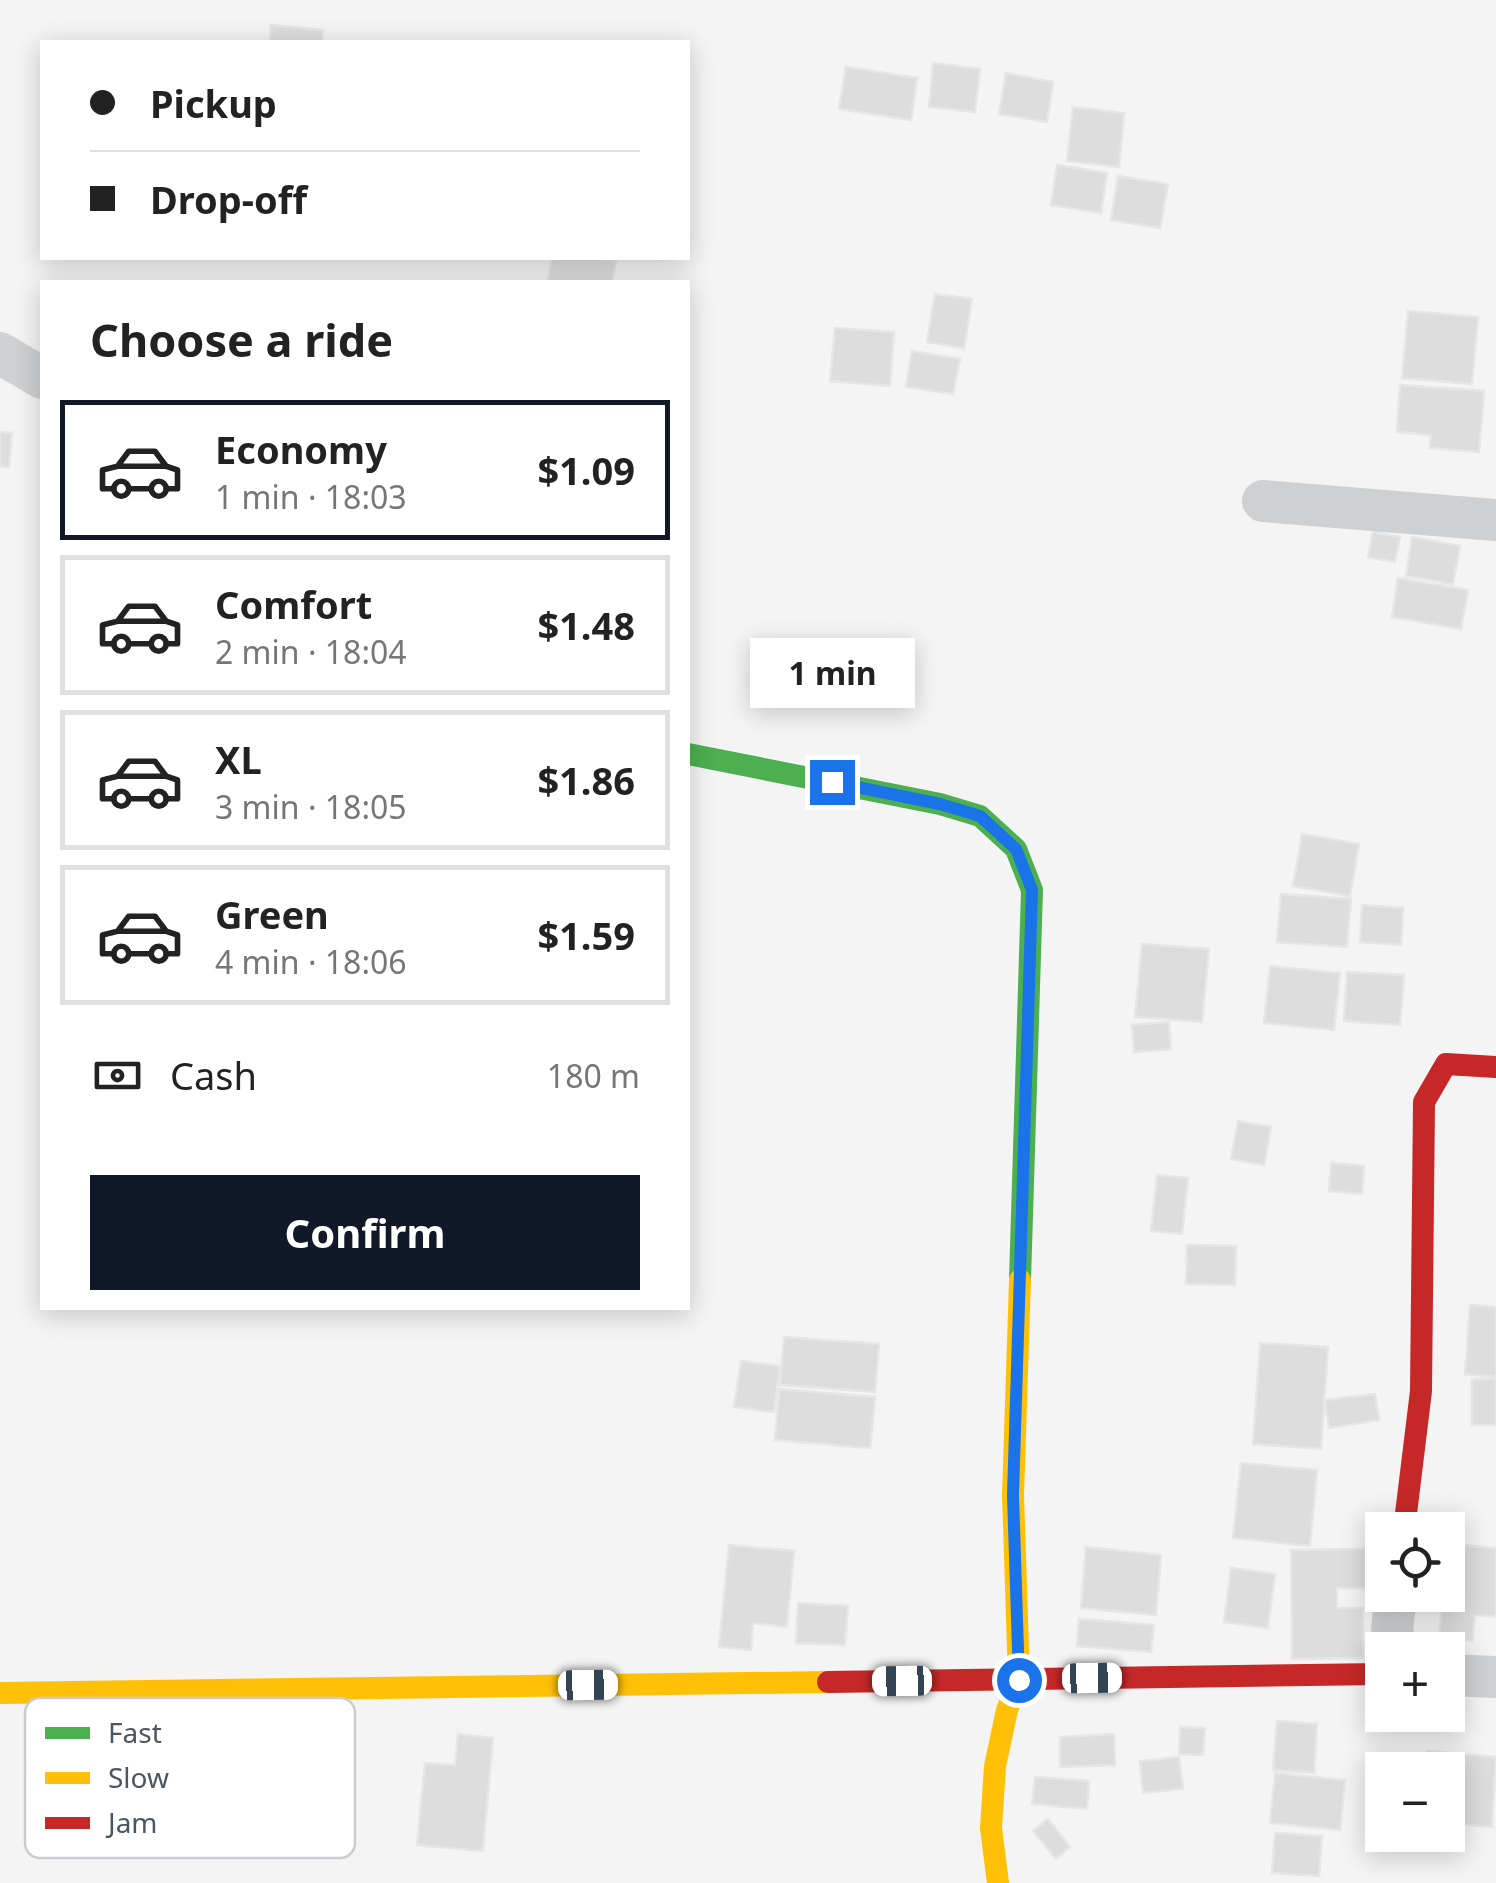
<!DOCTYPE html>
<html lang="en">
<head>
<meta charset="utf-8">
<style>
	body { margin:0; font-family:"Noto Sans",sans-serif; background:#f2f2f2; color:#222; height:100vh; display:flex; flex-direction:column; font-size:38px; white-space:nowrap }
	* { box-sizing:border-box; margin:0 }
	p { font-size:32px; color:#767676 }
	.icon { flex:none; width:55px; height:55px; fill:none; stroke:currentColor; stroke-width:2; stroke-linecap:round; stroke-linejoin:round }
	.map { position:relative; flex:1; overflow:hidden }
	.details { position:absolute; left:40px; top:280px; width:650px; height:1030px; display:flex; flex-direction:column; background:#fff; border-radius:0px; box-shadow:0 5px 25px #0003 }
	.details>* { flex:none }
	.top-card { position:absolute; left:40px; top:40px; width:650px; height:220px; border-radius:0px; box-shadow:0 5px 25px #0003; display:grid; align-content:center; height:220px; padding:0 50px; background:#fff }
	.tools { position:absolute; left:1365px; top:1512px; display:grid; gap:20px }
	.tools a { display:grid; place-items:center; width:100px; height:100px; border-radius:0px; background:#fff; box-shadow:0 5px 25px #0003; font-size:50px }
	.end { position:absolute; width:45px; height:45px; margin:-22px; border:12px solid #1a73e8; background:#fff; box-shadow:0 0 0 5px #fff }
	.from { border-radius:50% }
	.bubble { position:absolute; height:70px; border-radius:0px; background:#fff; box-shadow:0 5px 25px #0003; font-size:32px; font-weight:700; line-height:70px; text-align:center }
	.car { position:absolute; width:30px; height:60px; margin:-30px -15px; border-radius:12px; box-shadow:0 0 8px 2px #0007; background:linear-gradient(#fff 24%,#345 0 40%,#fff 0 76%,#345 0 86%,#fff 0) }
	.top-card b { display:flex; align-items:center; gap:35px; height:95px; font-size:38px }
	.top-card b+b { border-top:2px solid #e0e0e0 }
	.top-card i { width:25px; height:25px; background:#222 }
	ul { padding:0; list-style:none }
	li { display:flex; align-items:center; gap:30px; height:140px; margin:0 20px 15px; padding:0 30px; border:5px solid #e0e0e0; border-radius:0px }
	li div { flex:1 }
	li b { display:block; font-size:38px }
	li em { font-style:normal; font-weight:700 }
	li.on { border-color:#111827 }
	li>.icon { width:90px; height:90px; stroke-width:1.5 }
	h2 { padding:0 50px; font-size:45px; line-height:120px }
	.pay { display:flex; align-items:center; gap:25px; height:110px; padding:0 50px; font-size:38px }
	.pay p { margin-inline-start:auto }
	.cta { display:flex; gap:20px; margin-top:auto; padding:20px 50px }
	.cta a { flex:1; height:115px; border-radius:0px; background:#111827; color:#fff; font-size:40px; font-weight:700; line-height:115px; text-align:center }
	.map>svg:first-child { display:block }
	.building { fill:#ddddde; stroke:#e5e6e7; stroke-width:2.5 }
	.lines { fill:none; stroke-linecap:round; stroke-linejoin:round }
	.street { stroke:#ced0d2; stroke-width:42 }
	.fast { stroke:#4caf50; stroke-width:22 }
	.slow { stroke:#ffc107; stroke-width:22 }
	.jam { stroke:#c62828; stroke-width:22 }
	.route { stroke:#1a73e8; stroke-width:12 }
	.key { fill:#fff; stroke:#c9ccd0; stroke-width:2.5 }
	.key-label { font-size:28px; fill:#4a5661 }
</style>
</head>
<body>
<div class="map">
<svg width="1496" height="1883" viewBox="0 0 1496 1883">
	<rect width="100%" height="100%" fill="#f4f4f4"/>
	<path class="building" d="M271,25l52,5 -1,12h-52z
		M933,63l47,6 -5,43 -46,-5z
		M846,67l71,11 -6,42 -72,-11z
		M1006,73l47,9 -6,40 -48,-8z
		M1073,107l51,6 -5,54 -52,-6z
		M1057,165l50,8 -6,40 -50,-8z
		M1118,176l50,8 -8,44 -49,-8z
		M552,258h43l21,3 -4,21h-64z
		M935,294l37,5 -8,49 -37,-6z
		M1408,311l70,6 -6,67 -70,-6z
		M835,328l59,4 -4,54 -60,-5z
		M912,351l48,8 -7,35 -47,-7z
		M1400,385l84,6 -5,61 -49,-4 1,-13 -34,-3z
		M0,432l12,1 -3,34 -9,-1z
		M1373,532l27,5 -5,25 -27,-5z
		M1412,537l48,9 -7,38 -47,-8z
		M1398,578l70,12 -7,39 -69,-12z
		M1302,834l57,10 -9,52 -57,-10z
		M1281,894l70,5 -4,48 -70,-5z
		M1362,905l41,3 -2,37 -41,-3z
		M1142,944l67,5 -7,73 -67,-5z
		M1270,966l70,7 -6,57 -70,-7z
		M1347,972l57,3 -4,50 -56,-4z
		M1169,1022l2,27 -37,3 -2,-27z
		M1238,1121l33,6 -7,38 -33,-6z
		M1331,1163l33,3 -2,28 -33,-3z
		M1157,1175l31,3 -6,56 -31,-3z
		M1187,1245l49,1 -1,39 -49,-1z
		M1470,1305l26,2v70l-31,-3z
		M784,1337l95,7 -4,48 -95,-7z
		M1260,1343l68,4 -7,102 -68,-5z
		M741,1361l39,5 -6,46 -40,-5z
		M1472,1379h24v46h-24z
		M779,1389l96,8 -5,51 -95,-8z
		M1375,1394l4,26 -50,8 -4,-28z
		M1241,1463l76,7 -7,76 -77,-8z
		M1448,1544l48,4v69l-21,-2 -3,26 -33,-3 4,-43h5z
		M729,1545l65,6 -7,76 -34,-4 -2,27 -32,-3z
		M1086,1547l75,8 -5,60 -75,-7z
		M1366,1549v39h-29v20h26v50l-71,1 -1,-109z
		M1231,1568l44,6 -7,54 -44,-6z
		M798,1603l50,3 -3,39 -49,-2z
		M1079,1619l75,6 -3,27 -74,-6z
		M1277,1721l40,3 -3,49 -41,-3z
		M1180,1727l25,1 -2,27 -24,-1z
		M458,1734l35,4 -10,113 -66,-6 8,-82 30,2z
		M1114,1734l1,31 -55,2v-30z
		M1427,1751l69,6 -4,70 -44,-4v-53h-22z
		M1179,1757l4,32 -40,4 -3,-32z
		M1275,1773l70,7 -5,50 -70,-7z
		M1035,1777l54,4 -2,28 -55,-5z
		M1048,1819l22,28 -14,12 -23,-28z
		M1275,1833l47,3 -3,40 -47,-3z"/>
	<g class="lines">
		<path class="street" d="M0,353l42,25
			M1263,501l233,19
			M1396,1595l-4,34 4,21
			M1448,1675l48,2"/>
		<path class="fast" d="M688,754l252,50 40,12 36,33 16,41 -12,390"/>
		<path class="slow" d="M0,1693l828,-11
			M998,1883l-7,-55 4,-62 12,-56 12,-30 -6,-185 7,-215"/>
		<path class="jam" d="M1404,1530l17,-139 3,-289 22,-38 50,3
			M828,1682l554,-8"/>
	</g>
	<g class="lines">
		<path class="route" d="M832,782l108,22 40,12 36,33 16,41 -19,605 6,185"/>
	</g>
	<rect x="25" y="1698" width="330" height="160" rx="15" class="key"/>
	<rect x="45" y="1727" width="45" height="12" fill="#4caf50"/>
	<rect x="45" y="1772" width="45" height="12" fill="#ffc107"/>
	<rect x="45" y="1817" width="45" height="12" fill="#c62828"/>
	<g class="key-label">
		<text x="108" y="1743">Fast</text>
		<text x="108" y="1788">Slow</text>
		<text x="108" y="1833">Jam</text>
	</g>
</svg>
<div class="tools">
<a><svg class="icon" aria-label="locate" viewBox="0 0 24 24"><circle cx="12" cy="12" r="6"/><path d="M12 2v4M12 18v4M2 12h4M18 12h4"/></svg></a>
<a>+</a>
<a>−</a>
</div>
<i class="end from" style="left:1019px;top:1680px"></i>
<i class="end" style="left:832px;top:782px"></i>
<div class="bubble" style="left:750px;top:638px;width:165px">1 min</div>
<i class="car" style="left:1092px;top:1678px;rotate:89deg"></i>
<i class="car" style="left:902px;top:1681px;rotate:269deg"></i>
<i class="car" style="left:588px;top:1685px;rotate:89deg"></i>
<div class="top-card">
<b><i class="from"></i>Pickup</b>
<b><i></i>Drop-off</b>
</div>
<section class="details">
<h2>Choose a ride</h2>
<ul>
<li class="on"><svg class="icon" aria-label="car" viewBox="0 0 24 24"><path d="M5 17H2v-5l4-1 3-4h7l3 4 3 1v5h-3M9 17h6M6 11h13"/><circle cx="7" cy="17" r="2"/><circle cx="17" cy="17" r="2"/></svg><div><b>Economy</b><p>1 min · 18:03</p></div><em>$1.09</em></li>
<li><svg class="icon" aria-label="car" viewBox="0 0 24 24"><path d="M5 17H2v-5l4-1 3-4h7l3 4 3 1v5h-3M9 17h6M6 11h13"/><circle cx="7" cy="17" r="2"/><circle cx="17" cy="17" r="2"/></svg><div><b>Comfort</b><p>2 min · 18:04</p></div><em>$1.48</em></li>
<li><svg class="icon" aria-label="car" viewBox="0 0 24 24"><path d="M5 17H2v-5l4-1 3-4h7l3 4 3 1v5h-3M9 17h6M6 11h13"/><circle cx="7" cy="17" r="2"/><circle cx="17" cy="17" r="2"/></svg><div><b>XL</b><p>3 min · 18:05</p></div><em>$1.86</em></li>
<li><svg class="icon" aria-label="car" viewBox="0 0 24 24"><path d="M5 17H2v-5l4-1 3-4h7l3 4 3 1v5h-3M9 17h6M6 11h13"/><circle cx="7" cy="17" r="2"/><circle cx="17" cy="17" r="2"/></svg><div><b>Green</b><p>4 min · 18:06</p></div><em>$1.59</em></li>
</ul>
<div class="pay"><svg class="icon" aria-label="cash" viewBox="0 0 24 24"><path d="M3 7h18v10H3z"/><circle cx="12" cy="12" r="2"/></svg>Cash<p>180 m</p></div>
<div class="cta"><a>Confirm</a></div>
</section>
</div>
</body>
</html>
